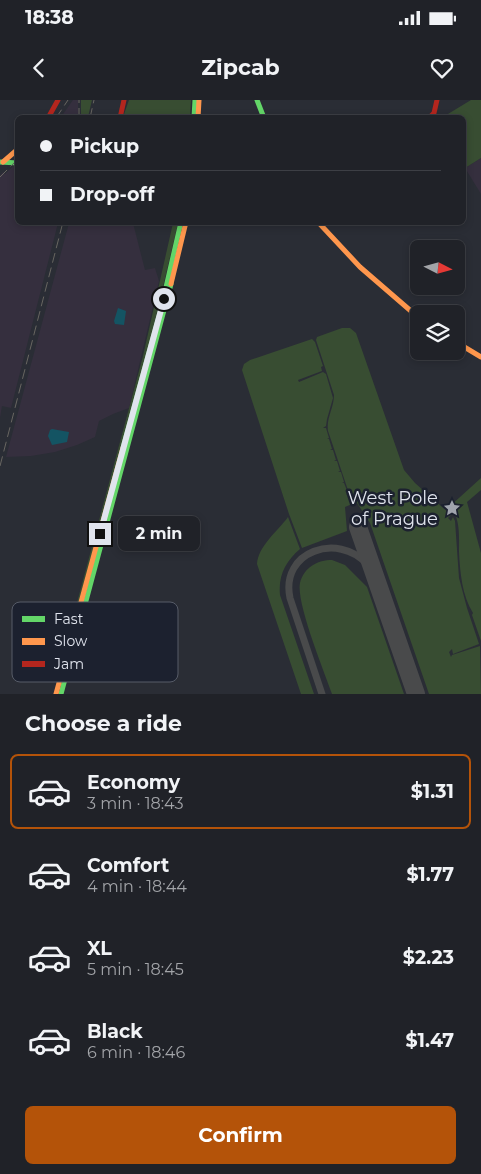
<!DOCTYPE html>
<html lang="en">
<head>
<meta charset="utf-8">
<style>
	body { margin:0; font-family:Montserrat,sans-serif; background:#2d2f34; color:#f1f3f6; height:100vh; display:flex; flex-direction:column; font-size:19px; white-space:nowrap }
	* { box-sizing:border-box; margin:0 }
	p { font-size:16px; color:#a2a4a8 }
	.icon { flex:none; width:28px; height:28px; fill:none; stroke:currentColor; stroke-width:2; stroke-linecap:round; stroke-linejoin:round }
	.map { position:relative; height:594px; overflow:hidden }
	.sheet { display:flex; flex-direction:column; background:#202228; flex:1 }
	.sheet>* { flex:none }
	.banner { position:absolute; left:15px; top:15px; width:451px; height:110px; border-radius:8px; box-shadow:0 2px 8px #0003,0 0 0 1px #3d3f45; display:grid; align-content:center; height:110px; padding:0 25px; background:#202228 }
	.needle { width:32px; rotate:96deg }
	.controls { position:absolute; left:410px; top:140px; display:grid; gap:10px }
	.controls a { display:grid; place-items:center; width:55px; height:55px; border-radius:8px; background:#202228; box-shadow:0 2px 8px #0003,0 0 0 1px #3d3f45; font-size:25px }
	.end { position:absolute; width:22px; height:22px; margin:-11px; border:6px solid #e0e4ed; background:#111; box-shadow:0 0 0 2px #111 }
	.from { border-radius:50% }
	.bubble { position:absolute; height:35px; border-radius:8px; background:#202228; box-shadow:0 2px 8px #0003,0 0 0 1px #3d3f45; font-size:16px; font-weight:700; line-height:35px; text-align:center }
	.banner b { display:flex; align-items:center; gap:18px; height:48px; font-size:19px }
	.banner b+b { border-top:1px solid #3d3f45 }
	.banner i { width:12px; height:12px; background:#f1f3f6 }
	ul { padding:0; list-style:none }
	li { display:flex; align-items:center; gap:15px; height:75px; margin:0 10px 8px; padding:0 15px; border:2px solid transparent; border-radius:8px }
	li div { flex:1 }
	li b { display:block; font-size:19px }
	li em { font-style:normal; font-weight:700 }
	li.selected { border-color:#b45309 }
	li>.icon { width:45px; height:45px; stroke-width:1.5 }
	h2 { padding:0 25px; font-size:22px; line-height:60px }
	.cta { display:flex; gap:10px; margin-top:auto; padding:10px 25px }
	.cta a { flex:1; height:58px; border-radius:8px; background:#b45309; color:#fff; font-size:20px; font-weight:700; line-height:58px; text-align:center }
	.status { display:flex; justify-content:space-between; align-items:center; height:35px; padding:0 25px; background:#202228; direction:ltr }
	.status svg { height:14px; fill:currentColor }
	header { display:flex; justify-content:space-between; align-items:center; height:65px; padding:0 25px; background:#202228; font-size:22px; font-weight:700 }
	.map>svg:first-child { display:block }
	.industrial { fill:#352f3e }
	.green { fill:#384d32 }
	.water { fill:#145463 }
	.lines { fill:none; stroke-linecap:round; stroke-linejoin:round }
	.taxiway { stroke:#494a4b; stroke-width:7 }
	.runway { stroke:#494a4b; stroke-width:18 }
	.fast { stroke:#63d668; stroke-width:5 }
	.slow { stroke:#ff974d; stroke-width:5 }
	.jam { stroke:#b3261e; stroke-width:5 }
	.rail { stroke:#686661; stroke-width:1; stroke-dasharray:10 5; stroke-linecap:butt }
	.route { stroke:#e0e4ed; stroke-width:6 }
	.labels { text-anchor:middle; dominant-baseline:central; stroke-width:5; stroke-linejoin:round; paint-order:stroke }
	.poi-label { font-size:18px; fill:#e0e4ed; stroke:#1c212f; text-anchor:end }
	.key { fill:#1c212f; stroke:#575c68; stroke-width:1 }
	.key-label { font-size:14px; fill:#e0e4ed }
</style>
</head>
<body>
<div class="status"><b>18:38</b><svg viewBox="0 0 49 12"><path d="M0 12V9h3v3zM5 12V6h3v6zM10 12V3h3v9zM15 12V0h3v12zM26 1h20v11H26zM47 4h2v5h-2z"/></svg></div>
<header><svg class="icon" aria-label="back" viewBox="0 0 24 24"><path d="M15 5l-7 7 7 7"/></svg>Zipcab<svg class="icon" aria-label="heart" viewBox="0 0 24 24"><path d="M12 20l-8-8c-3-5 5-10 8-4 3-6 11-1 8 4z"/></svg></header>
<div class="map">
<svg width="481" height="594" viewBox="0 0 481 594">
	<rect width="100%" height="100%" fill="#2a2d35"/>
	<path class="industrial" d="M73,0h5v17h-17z
		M481,58v36l-16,-26z
		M14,65h3l1,57 40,1 -47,185 -9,-2 -2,12v-243l3,-3 2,2z
		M69,123h64l12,47 10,-2 4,13 -30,127 -16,6 -14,7 -4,16 -18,8 -22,7 -24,4 -25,1z"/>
	<path class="green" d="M81,0h11l-4,17h-7z
		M129,0h62l-1,17h-67z
		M471,0h10v58l-16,10 -1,-50 -21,-1z
		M173,123h5l-30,127 -76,276 -1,-1 72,-269z
		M342,228h8l6,5 48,137 11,13 36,32 -3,3 3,3 2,-4 2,4 4,57 8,30 12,36 -26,10 -1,-5 -3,3 2,5 1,-2 28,-9 1,48h-52l-59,-171 -13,-20 -4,2 -25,-74c-2,-13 6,-23 6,-36l-18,-55 1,-3z
		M312,239l3,3 8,24 -2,1 1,4 -24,9 1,2 24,-10 3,2 7,24 -6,21 -1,7 -3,2h3l3,10 -2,1h2l3,10 -2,1h3l3,10 -2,1h3l3,10 -2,1h3l3,10 -2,1h2l4,10 -2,2 2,-1 4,10 -7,3 2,24 -45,17 -13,-34 -47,-144 2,-6 6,-4z
		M481,378v12l-14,12 14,51v88l-9,-26 1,-2c-11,-17 -13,-41 -14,-61 0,-13 1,-26 -4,-38l2,-5 -4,-3 -4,1z
		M288,417l12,32c-14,12 -22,26 -20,46l34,99h-13l-44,-130c1,-18 21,-33 31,-47z
		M332,460l13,5 22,22 37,107h-72c-8,-23 -36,-91 -32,-111 4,-16 18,-23 32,-23z"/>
	<path class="water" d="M118,208l8,3 -2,14 -9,-1 -1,-3z
		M52,329l17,3 -2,10 -15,3 -4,-9 2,-6z"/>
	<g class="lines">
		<path class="taxiway" d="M322,594l-32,-96c-10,-47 48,-66 77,-34 10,11 13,26 17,39"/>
		<path class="runway" d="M358,427l58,167"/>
		<path class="fast" d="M257,0l7,18
			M194,18l1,-18
			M0,62l18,1
			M123,348l38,-139 20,-87
			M61,594l110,-410"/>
		<path class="slow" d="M198,18l1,-18
			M3,62l15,-13
			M318,122l42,45 59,51
			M171,184l15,-62
			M456,242l25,15
			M56,594l67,-246"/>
		<path class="jam" d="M48,18l10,-18
			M120,18l4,-18
			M429,18l5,-5 3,-13"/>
		<path class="rail" d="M56,18l12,-18
			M79,18v-18
			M90,18l4,-18
			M0,77l18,-18
			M0,366l63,-244"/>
	</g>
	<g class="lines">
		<path class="route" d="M100,434l64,-235"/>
	</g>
	<defs>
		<g id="sight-bare" transform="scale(1.35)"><path d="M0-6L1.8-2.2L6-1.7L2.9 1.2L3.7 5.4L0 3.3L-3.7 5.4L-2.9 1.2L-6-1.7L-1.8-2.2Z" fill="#a0a4ad" stroke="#1c212f" stroke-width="2.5" paint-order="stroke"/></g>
	</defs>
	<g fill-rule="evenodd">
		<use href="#sight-bare" x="452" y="408"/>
	</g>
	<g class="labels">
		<g class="poi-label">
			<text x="438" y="398">West Pole<tspan x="438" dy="21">of Prague</tspan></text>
		</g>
	</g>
	<rect x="12" y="502" width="166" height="80" rx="8" class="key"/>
	<rect x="22" y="516" width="23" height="6" fill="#63d668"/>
	<rect x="22" y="538" width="23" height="7" fill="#ff974d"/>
	<rect x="22" y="561" width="23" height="6" fill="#b3261e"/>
	<g class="key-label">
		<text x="54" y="524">Fast</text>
		<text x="54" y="546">Slow</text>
		<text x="54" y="569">Jam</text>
	</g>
</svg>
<div class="controls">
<a><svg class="needle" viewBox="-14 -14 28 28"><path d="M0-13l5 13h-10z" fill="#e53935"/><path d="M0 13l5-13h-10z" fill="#a2a4a8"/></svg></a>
<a><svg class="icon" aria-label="layers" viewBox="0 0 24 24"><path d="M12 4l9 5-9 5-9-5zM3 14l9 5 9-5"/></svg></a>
</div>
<i class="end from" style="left:164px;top:199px"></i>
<i class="end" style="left:100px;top:434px"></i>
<div class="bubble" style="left:118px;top:416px;width:82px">2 min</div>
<div class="banner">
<b><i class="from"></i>Pickup</b>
<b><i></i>Drop-off</b>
</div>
</div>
<section class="sheet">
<h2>Choose a ride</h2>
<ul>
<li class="selected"><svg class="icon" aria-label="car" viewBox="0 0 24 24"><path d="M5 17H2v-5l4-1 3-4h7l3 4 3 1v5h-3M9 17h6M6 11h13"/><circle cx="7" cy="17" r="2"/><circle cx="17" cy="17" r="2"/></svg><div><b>Economy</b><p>3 min · 18:43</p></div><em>$1.31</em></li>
<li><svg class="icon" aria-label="car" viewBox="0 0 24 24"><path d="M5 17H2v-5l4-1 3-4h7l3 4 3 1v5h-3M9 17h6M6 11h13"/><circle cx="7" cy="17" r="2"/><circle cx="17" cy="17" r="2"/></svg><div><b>Comfort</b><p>4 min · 18:44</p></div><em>$1.77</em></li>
<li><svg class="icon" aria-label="car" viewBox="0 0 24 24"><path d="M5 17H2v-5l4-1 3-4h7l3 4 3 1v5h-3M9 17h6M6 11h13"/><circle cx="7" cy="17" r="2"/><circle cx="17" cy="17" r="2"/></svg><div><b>XL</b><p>5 min · 18:45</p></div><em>$2.23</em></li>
<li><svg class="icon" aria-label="car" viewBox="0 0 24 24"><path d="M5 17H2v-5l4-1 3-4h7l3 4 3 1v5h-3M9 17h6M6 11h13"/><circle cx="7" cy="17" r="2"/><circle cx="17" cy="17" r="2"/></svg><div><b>Black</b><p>6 min · 18:46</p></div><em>$1.47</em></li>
</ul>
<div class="cta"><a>Confirm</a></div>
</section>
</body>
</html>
